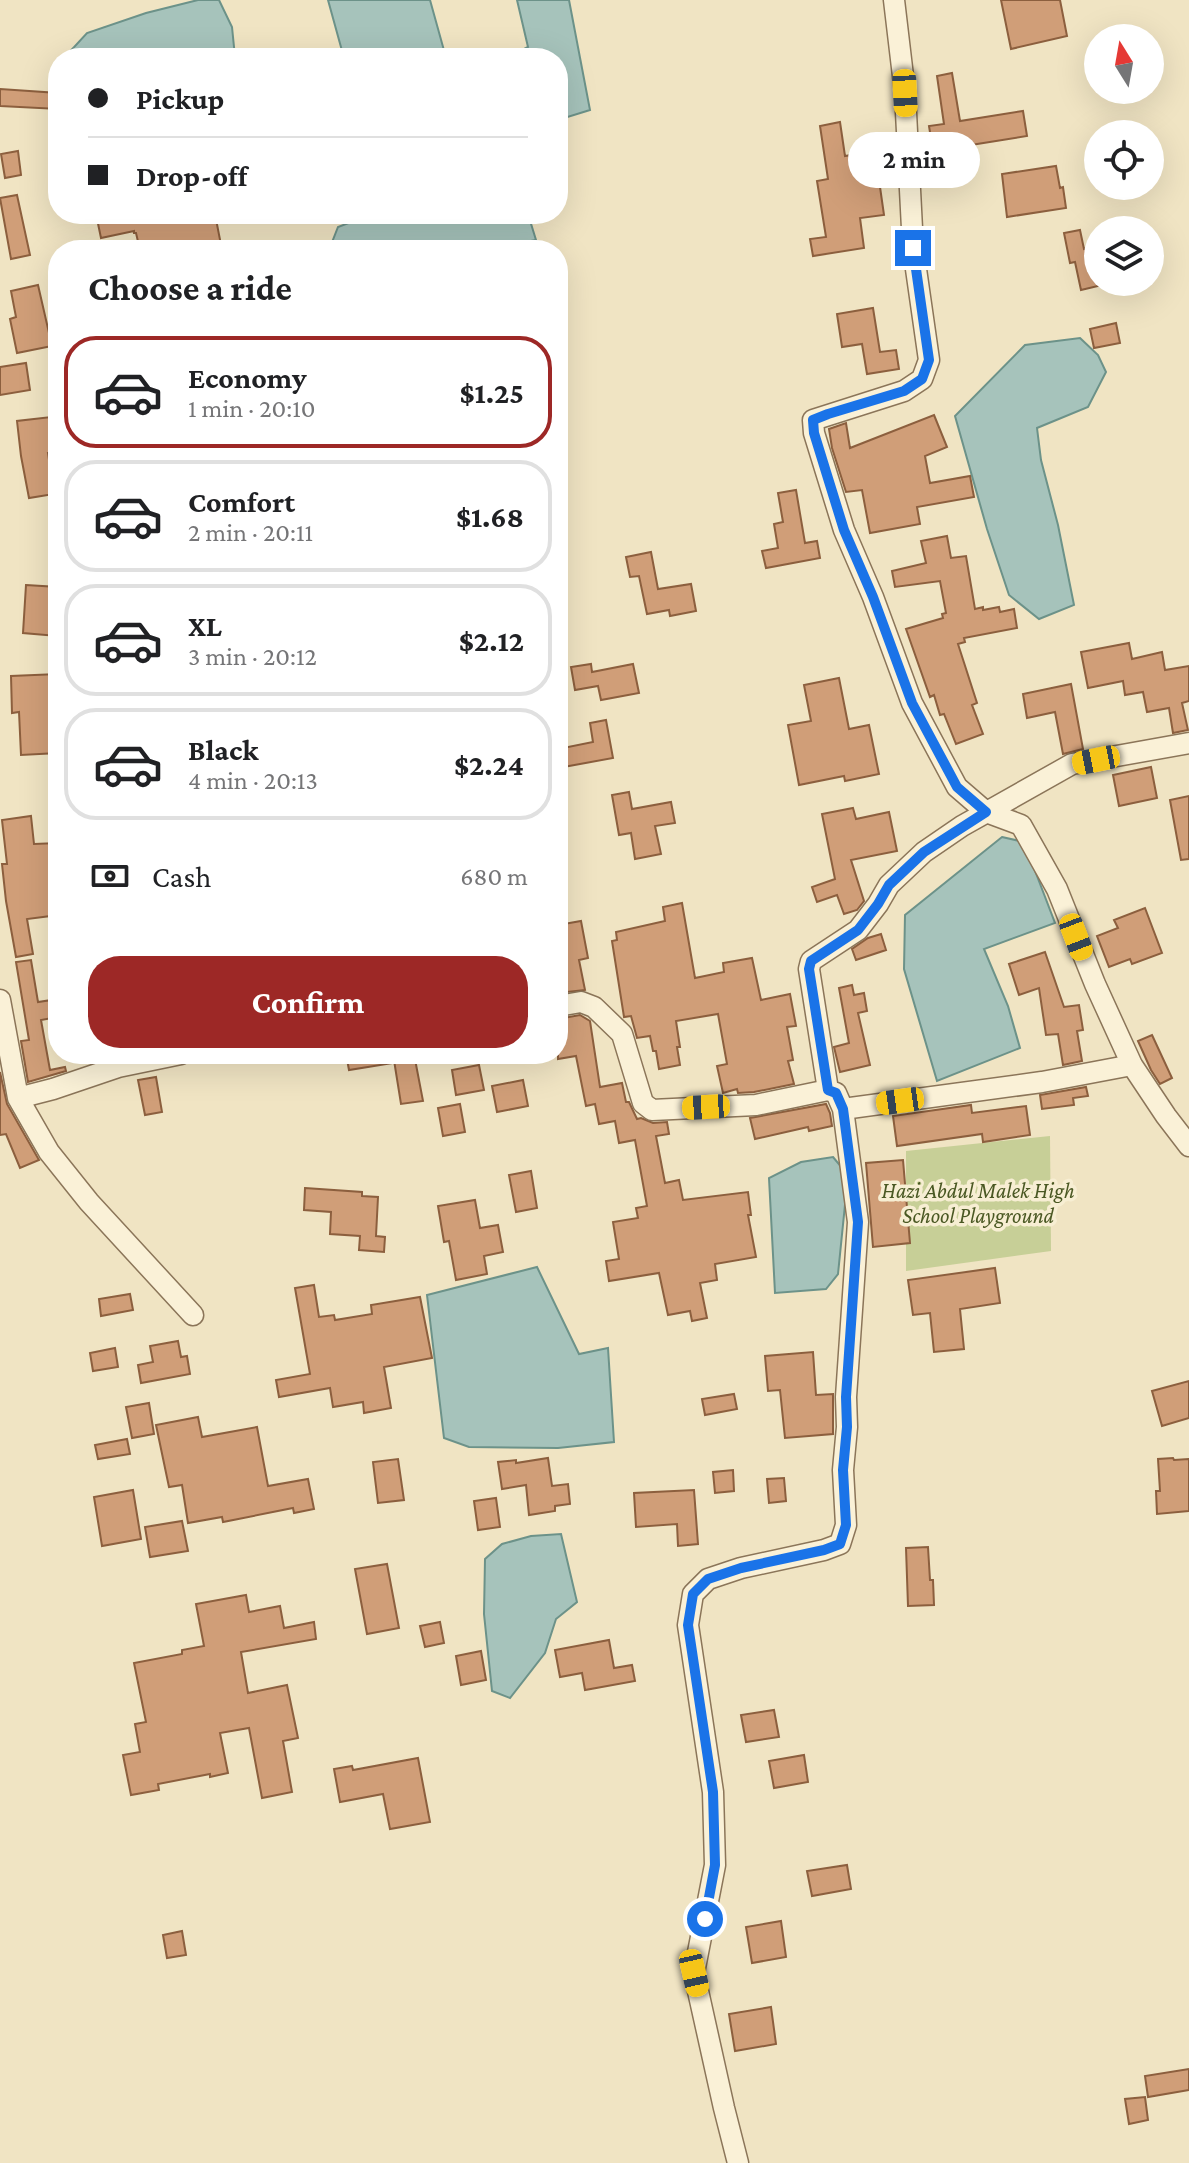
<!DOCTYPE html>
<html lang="en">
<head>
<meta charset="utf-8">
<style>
	body { margin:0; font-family:"Crimson Pro",serif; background:#f6f6f6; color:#202124; height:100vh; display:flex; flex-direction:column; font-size:30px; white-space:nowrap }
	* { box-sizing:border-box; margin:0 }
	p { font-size:26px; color:#757577 }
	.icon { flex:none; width:44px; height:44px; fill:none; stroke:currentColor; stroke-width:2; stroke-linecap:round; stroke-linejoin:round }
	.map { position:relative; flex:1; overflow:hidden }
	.drawer { position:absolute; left:48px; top:240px; width:520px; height:824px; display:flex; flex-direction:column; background:#fff; border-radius:32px; box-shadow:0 8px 32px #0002 }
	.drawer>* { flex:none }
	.hud { position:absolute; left:48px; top:48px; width:520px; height:176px; border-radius:32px; box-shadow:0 8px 32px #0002; display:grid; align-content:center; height:176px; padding:0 40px; background:#fff }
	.needle { width:52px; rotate:349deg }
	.fabs { position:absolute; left:1084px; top:24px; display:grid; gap:16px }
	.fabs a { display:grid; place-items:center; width:80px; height:80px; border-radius:50%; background:#fff; box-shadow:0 8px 32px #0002; font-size:40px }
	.end { position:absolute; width:36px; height:36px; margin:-18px; border:10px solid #1a73e8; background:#fff; box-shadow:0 0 0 4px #fff }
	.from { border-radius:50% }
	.bubble { position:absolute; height:56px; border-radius:28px; background:#fff; box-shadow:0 8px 32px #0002; font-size:26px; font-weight:700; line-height:56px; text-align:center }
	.car { position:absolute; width:24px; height:48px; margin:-24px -12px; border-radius:10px; box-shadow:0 0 6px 2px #0007; background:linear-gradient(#f5c518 24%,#345 0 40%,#f5c518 0 76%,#345 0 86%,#f5c518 0) }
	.hud b { display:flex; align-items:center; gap:28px; height:76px; font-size:30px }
	.hud b+b { border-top:2px solid #e0e0e0 }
	.hud i { width:20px; height:20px; background:#202124 }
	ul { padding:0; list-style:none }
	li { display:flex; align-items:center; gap:24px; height:112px; margin:0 16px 12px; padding:0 24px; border:4px solid #e0e0e0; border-radius:32px }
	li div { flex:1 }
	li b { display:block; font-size:30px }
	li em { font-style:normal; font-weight:700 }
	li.selected { border-color:#9d2826 }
	li>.icon { width:72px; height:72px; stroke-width:1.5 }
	h2 { padding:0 40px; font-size:36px; line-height:96px }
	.pay { display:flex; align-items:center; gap:20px; height:88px; padding:0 40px; font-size:30px }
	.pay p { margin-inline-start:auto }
	.action { display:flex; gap:16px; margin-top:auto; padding:16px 40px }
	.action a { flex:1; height:92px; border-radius:32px; background:#9d2826; color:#fff; font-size:32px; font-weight:700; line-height:92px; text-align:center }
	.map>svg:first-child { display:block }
	.green { fill:#c7cf97 }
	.water { fill:#a6c3bb; stroke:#6c9289; stroke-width:2 }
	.building { fill:#d09e78; stroke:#8c5f3e; stroke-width:2 }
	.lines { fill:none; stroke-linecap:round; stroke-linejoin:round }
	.street-casing { stroke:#8b7559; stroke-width:23 }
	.street { stroke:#faf1d7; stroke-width:20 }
	.route { stroke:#1a73e8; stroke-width:10 }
	.labels { text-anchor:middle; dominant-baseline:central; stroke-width:7; stroke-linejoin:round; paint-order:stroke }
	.park-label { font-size:22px; font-style:italic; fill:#4a5823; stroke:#f7eed3 }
</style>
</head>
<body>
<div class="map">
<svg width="1189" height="2163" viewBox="0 0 1189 2163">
	<rect width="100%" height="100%" fill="#f0e4c3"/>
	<path class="green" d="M1050,1136l1,115 -145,20v-120z"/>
	<path class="water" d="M198,0h21l13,27 3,30 -171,1 23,-25 59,-20z
		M328,0h102l15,54 -12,4h-89z
		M517,0h52l21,110 -32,10v-62h-52l22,-11z
		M372,214h156l8,26 -50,10h-157l9,-23z
		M1080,338l18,17 8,17 -18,35 -51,21 4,32 17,65 16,80 -35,14 -30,-24 -22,-66 -32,-113 70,-71z
		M1002,837l22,5 31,81 -71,26 24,57 12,42 -83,33 -33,-112 1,-54z
		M833,1157l15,18 -10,99 -12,15 -51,4 -6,-115 32,-16z
		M537,1267l42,87 29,-6 6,94 -56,6 -89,-1 -25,-9 -17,-143z
		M561,1534l16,68 -21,17 -11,34 -35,45 -18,-7 -8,-77 1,-55 17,-15 29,-8z"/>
	<path class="building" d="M1001,0h59l7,36 -56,13z
		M952,73l8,48 63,-10 4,25 -94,15 -4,-25 15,-2 -7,-48z
		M0,89l58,4v16l-58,-3z
		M840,122l5,34 30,-5 -2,-8 20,-3 3,23 -19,3 7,49 -24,3 4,30 -51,8 -3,-17 16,-2 -9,-56 11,-2 -8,-53z
		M18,151l3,24 -16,3 -4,-24z
		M1056,166l4,22 3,-1 3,21 -59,9 -5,-43z
		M17,195l13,60 -19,4 -11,-61z
		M96,214h119l7,36h-82l-4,-17h-2v-2l-33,7z
		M1080,230l4,19 14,-3v40l-17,4 -6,-28 -5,1 -6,-30z
		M38,285l14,61 -35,7 -7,-34 6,-2 -5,-26z
		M873,308l7,44 16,-2 3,19 -32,5 -5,-30 -20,3 -5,-33z
		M1116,323l4,20 -26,5 -4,-19z
		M26,363l4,27 -30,5v-28z
		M934,415l13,32 -22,9 5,27 40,-7 4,21 -57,10 3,17 -50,9 -8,-43 -16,2 -14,-44 -3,-19 17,-6 4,25z
		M51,417l3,36h-6l6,41 -25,4 -8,-42 -4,-35z
		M796,490l9,53 12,-2 3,17 -54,10 -4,-17 16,-3 -4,-24 9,-2 -5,-29z
		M947,536l4,22 15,-2 9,53 8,-2v3l16,-3 1,5 14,-3 3,19 -53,10 1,4 -7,2 19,59 -5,2 11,29 -27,10 -12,-30 -4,1 -6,-20 -4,2 -24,-68 37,-11 -1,-4 4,-1 -6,-32 -45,6 -3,-16 34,-8 -5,-22z
		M651,552l7,37 33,-5 5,27 -26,5 -1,-6 -22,4 -8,-38 -9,1 -4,-20z
		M26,585l32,2 -1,49 -34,-3z
		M1129,643l3,16 30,-7 3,18 24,-4v35l-7,2 6,27 -15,3 -4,-25 -22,4 -4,-20 -18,3 -2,-14 -35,7 -7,-36z
		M591,664l1,8 41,-8 6,29 -38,7 -3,-14 -23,4 -4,-23z
		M58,674v79l-37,2 -2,-43 -7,1 -1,-37z
		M839,678l10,51 20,-4 10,49 -34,7 -1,-5 -45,9 -11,-60 23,-4 -7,-36z
		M1071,684l12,65 -20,5 -8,-42 -28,6 -4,-24z
		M606,720l7,38 -55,10v-19l35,-7 -3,-19z
		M1151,767l6,31 -38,8 -6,-31z
		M629,792l3,17 39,-7 4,21 -20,3 6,28 -26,5 -4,-26 -12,2 -7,-40z
		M1189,796v63l-8,1 -11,-60z
		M853,808l3,11 33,-7 8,39 -46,9 13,41 -7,9 -13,4 -7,-19 -20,7 -5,-15 23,-8 -13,-65z
		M31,816l3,28 24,-1v72l-31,4 6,35 -17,3 -10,-56 -4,-37h5l-5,-44z
		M682,903l13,75 29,-6 -1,-9 29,-5 9,42 29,-6 6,32 -9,1 6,33 -5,1 6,23 -40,8 -16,1 -1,-4 -14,4 -6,-27 10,-2 -9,-50 -42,7 4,26h-3l3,18 -21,4 -3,-18h-3l-3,-15 -13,2 -6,-22 -7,1 -12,-76 5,-1 -1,-8 49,-11 -2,-14z
		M1145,908l17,45 -30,11 -2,-5 -21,8 -12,-31 21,-8 -4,-8z
		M581,921l7,37 -9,2 6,30 -27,3v-68z
		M881,934l5,16 -30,10 -4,-11 16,-11z
		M1045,952l19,55 15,-2 4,25 -6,1 5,30 -19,4 -5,-31 -12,1 -7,-47 -20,7 -10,-31z
		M31,960l7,42 20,-3v18l-17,3 9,50 15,-3 1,4 -38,11 -7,-41 8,-1 -13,-78z
		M852,985l2,10 10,-2 3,18 -9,2 12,52 -30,7 -6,-25 15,-4 -10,-55z
		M580,1015l10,6 10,66 22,-4 4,19h3l8,17 4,-1 12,5 14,-1 2,12 -13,2 9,47 14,-3 4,20 65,-8 3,23h-3l8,42 -41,7 2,16 -17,3 7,35 -15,3 -2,-10 -22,4 -9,-42 -50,8 -3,-20 13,-2 -6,-37 25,-4 -2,-10 11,-2 -12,-66 -16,3 -4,-22 -16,3 -4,-20 -9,2 -10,-50 -18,3v-40z
		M1152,1035l20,43 -12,6 -9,-14 -13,-29z
		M346,1054h46l1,9 -44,7z
		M393,1054h21l9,47 -22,3z
		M479,1065l5,25 -28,5 -4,-25z
		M0,1072l7,32 32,56 -19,8 -14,-34 -6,1z
		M156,1077l6,35 -17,3 -7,-35z
		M523,1080l5,26 -31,6 -5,-26z
		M1086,1087l2,9 -15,2 1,7 -32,4 -2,-14z
		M460,1104l5,28 -22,4 -5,-28z
		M826,1104l4,9 2,13 -23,5 -1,-4 -53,12 -5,-21z
		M971,1105l1,8 54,-7 4,29 -47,7 -1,-8 -85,12 -4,-30z
		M903,1160l7,83 -37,4 -7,-84z
		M531,1171l6,37 -21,4 -7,-37z
		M305,1188l57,4v4l16,1 -2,39 9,1 -1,15 -25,-2 1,-14 -30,-2 1,-22 -27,-2z
		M475,1200l5,28 18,-3 5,27 -19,4 3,18 -31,6 -7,-39 -5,1 -6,-36z
		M995,1268l5,35 -40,6 4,40 -30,3 -4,-39 -17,2 -5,-35z
		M314,1285l5,32 15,-2 1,5 37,-6 -1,-9 49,-8 12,61 -48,9 7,41 -27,5 -1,-11 -30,5 -3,-19 -51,9 -3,-17 34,-6 -15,-86z
		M130,1294l3,16 -32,6 -2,-17z
		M178,1341l3,16 6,-1 3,18 -49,9 -3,-18 15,-3 -3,-16z
		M115,1348l3,19 -25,4 -3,-18z
		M813,1352l3,43 17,-1v40l-48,4 -5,-48 -12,1 -3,-35z
		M1189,1381v37l-27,8 -10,-35z
		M734,1394l3,15 -32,6 -3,-16z
		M149,1403l5,31 -22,4 -6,-31z
		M198,1417l4,20 55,-10 11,59 40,-7 6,30 -20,4 -1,-5 -70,14 -1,-5 -34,6 -6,-38 -13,2 -13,-62z
		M127,1439l3,15 -32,5 -3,-14z
		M548,1458l4,28 16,-2 2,20 -15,2v5l-26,4 -3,-30 -24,4 -4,-27 18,-2v3z
		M1173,1458l1,2 15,-1v52l-32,3 -1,-23h4l-2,-32z
		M398,1459l6,41 -26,3 -5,-41z
		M733,1470l1,21 -19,2 -2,-21z
		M784,1478l2,23 -17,2 -2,-24z
		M133,1490l8,49 -39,7 -8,-49z
		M694,1490l4,54 -20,2 -1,-22 -41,3 -2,-34z
		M496,1498l4,29 -22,3 -4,-29z
		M182,1521l6,30 -38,6 -5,-30z
		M928,1547l2,33h3l1,25 -26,1 -2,-58z
		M387,1564l12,64 -32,6 -12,-65z
		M246,1595l3,17 31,-6 4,22 30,-6 2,17 -75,13 7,41 39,-8 11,53 -15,3 9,51 -30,6 -13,-70 -29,5 8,40 -18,4v-3l-52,10 1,6 -28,5 -8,-40 17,-3 -5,-28 11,-2 -12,-59 48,-9v-4l22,-4 -8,-42z
		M440,1622l4,21 -19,4 -5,-21z
		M609,1640l5,28 18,-3 3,16 -50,9 -3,-17 -22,4 -5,-27z
		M481,1651l5,29 -25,5 -5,-29z
		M774,1710l5,27 -33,5 -5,-27z
		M804,1755l4,27 -34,6 -5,-27z
		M418,1758l12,64 -40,7 -7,-35 -43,8 -6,-33 18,-3 1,4z
		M847,1865l4,24 -39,7 -5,-25z
		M781,1921l5,36 -34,6 -6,-36z
		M182,1931l4,24 -19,3 -4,-23z
		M771,2007l5,37 -41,7 -6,-37z
		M1189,2069v21l-41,7 -3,-21z
		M1145,2097l3,23 -19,4 -4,-25z"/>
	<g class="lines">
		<g class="street-casing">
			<path id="street" d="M894,0l11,93 8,155 16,112 -7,19 -18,12 -91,29 1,13 30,97 29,67 39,106 45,84 29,25 35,13 36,64 38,95 37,81 34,51 23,30
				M0,1000l18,98 31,54 40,50 104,113
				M558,1006l23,-4 13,5 28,27 21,69 9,7 104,-5 72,-15
				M18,1098l35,-9 65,-22 63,-13
				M843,1109l199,-27 90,-17
				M738,2163l-14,-55 -30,-135 21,-108 -2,-73 -25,-167 5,-31 15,-15 33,-11 83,-18 16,-6 6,-19 -3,-55 4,-43 -1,-30 12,-175 -15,-113 -7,-16 -8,-3 -19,-121 2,-8 47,-31 20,-26 11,-19 35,-33 38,-26 110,-62 117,-21"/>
		</g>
		<use href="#street" class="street"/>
	</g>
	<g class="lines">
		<path class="route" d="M705,1919l10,-54 -2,-73 -25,-167 5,-31 15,-15 33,-11 83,-18 16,-6 6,-19 -3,-55 4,-43 -1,-30 12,-175 -15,-113 -7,-16 -8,-3 -19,-121 2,-8 47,-31 20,-26 11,-19 35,-33 62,-40 -29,-25 -45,-84 -39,-106 -29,-67 -30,-97 -1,-13 15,-6 76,-23 18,-12 7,-19 -16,-112"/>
	</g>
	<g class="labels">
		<g class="park-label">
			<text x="978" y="1190">Hazi Abdul Malek High<tspan x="978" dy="25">School Playground</tspan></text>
		</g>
	</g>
</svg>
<div class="fabs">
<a><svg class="needle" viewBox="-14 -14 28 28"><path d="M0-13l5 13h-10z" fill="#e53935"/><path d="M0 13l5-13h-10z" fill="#757577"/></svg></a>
<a><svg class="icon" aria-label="locate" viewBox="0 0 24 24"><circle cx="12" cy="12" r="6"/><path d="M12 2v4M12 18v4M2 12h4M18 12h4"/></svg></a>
<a><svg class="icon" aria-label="layers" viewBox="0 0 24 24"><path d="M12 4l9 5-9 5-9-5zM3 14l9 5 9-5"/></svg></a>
</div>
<i class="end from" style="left:705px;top:1919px"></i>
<i class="end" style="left:913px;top:248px"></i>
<div class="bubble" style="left:848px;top:132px;width:132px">2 min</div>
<i class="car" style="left:905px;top:93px;rotate:177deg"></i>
<i class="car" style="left:1096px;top:760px;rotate:259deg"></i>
<i class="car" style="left:1076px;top:937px;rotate:159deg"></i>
<i class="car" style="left:900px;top:1101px;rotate:262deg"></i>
<i class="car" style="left:706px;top:1107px;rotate:267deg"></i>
<i class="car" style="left:694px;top:1973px;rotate:167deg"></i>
<div class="hud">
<b><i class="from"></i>Pickup</b>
<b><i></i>Drop-off</b>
</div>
<section class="drawer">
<h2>Choose a ride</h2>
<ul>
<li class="selected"><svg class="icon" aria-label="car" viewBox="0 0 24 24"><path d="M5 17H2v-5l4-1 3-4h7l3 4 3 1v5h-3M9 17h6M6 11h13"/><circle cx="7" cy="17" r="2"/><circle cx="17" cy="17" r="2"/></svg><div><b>Economy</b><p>1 min · 20:10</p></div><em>$1.25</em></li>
<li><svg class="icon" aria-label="car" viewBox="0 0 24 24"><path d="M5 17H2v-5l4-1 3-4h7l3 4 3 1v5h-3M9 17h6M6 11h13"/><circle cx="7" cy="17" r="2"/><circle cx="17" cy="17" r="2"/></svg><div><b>Comfort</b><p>2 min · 20:11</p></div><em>$1.68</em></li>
<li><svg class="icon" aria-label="car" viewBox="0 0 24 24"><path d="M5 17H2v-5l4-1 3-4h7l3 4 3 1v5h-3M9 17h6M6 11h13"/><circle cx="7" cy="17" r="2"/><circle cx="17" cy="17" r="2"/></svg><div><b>XL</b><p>3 min · 20:12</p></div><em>$2.12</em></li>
<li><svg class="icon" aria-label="car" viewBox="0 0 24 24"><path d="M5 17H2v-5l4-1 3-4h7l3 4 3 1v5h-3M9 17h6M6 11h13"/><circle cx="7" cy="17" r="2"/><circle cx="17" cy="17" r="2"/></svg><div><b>Black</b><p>4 min · 20:13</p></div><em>$2.24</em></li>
</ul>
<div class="pay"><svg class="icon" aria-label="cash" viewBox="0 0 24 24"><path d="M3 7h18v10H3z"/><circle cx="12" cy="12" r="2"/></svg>Cash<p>680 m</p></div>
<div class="action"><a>Confirm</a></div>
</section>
</div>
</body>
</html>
